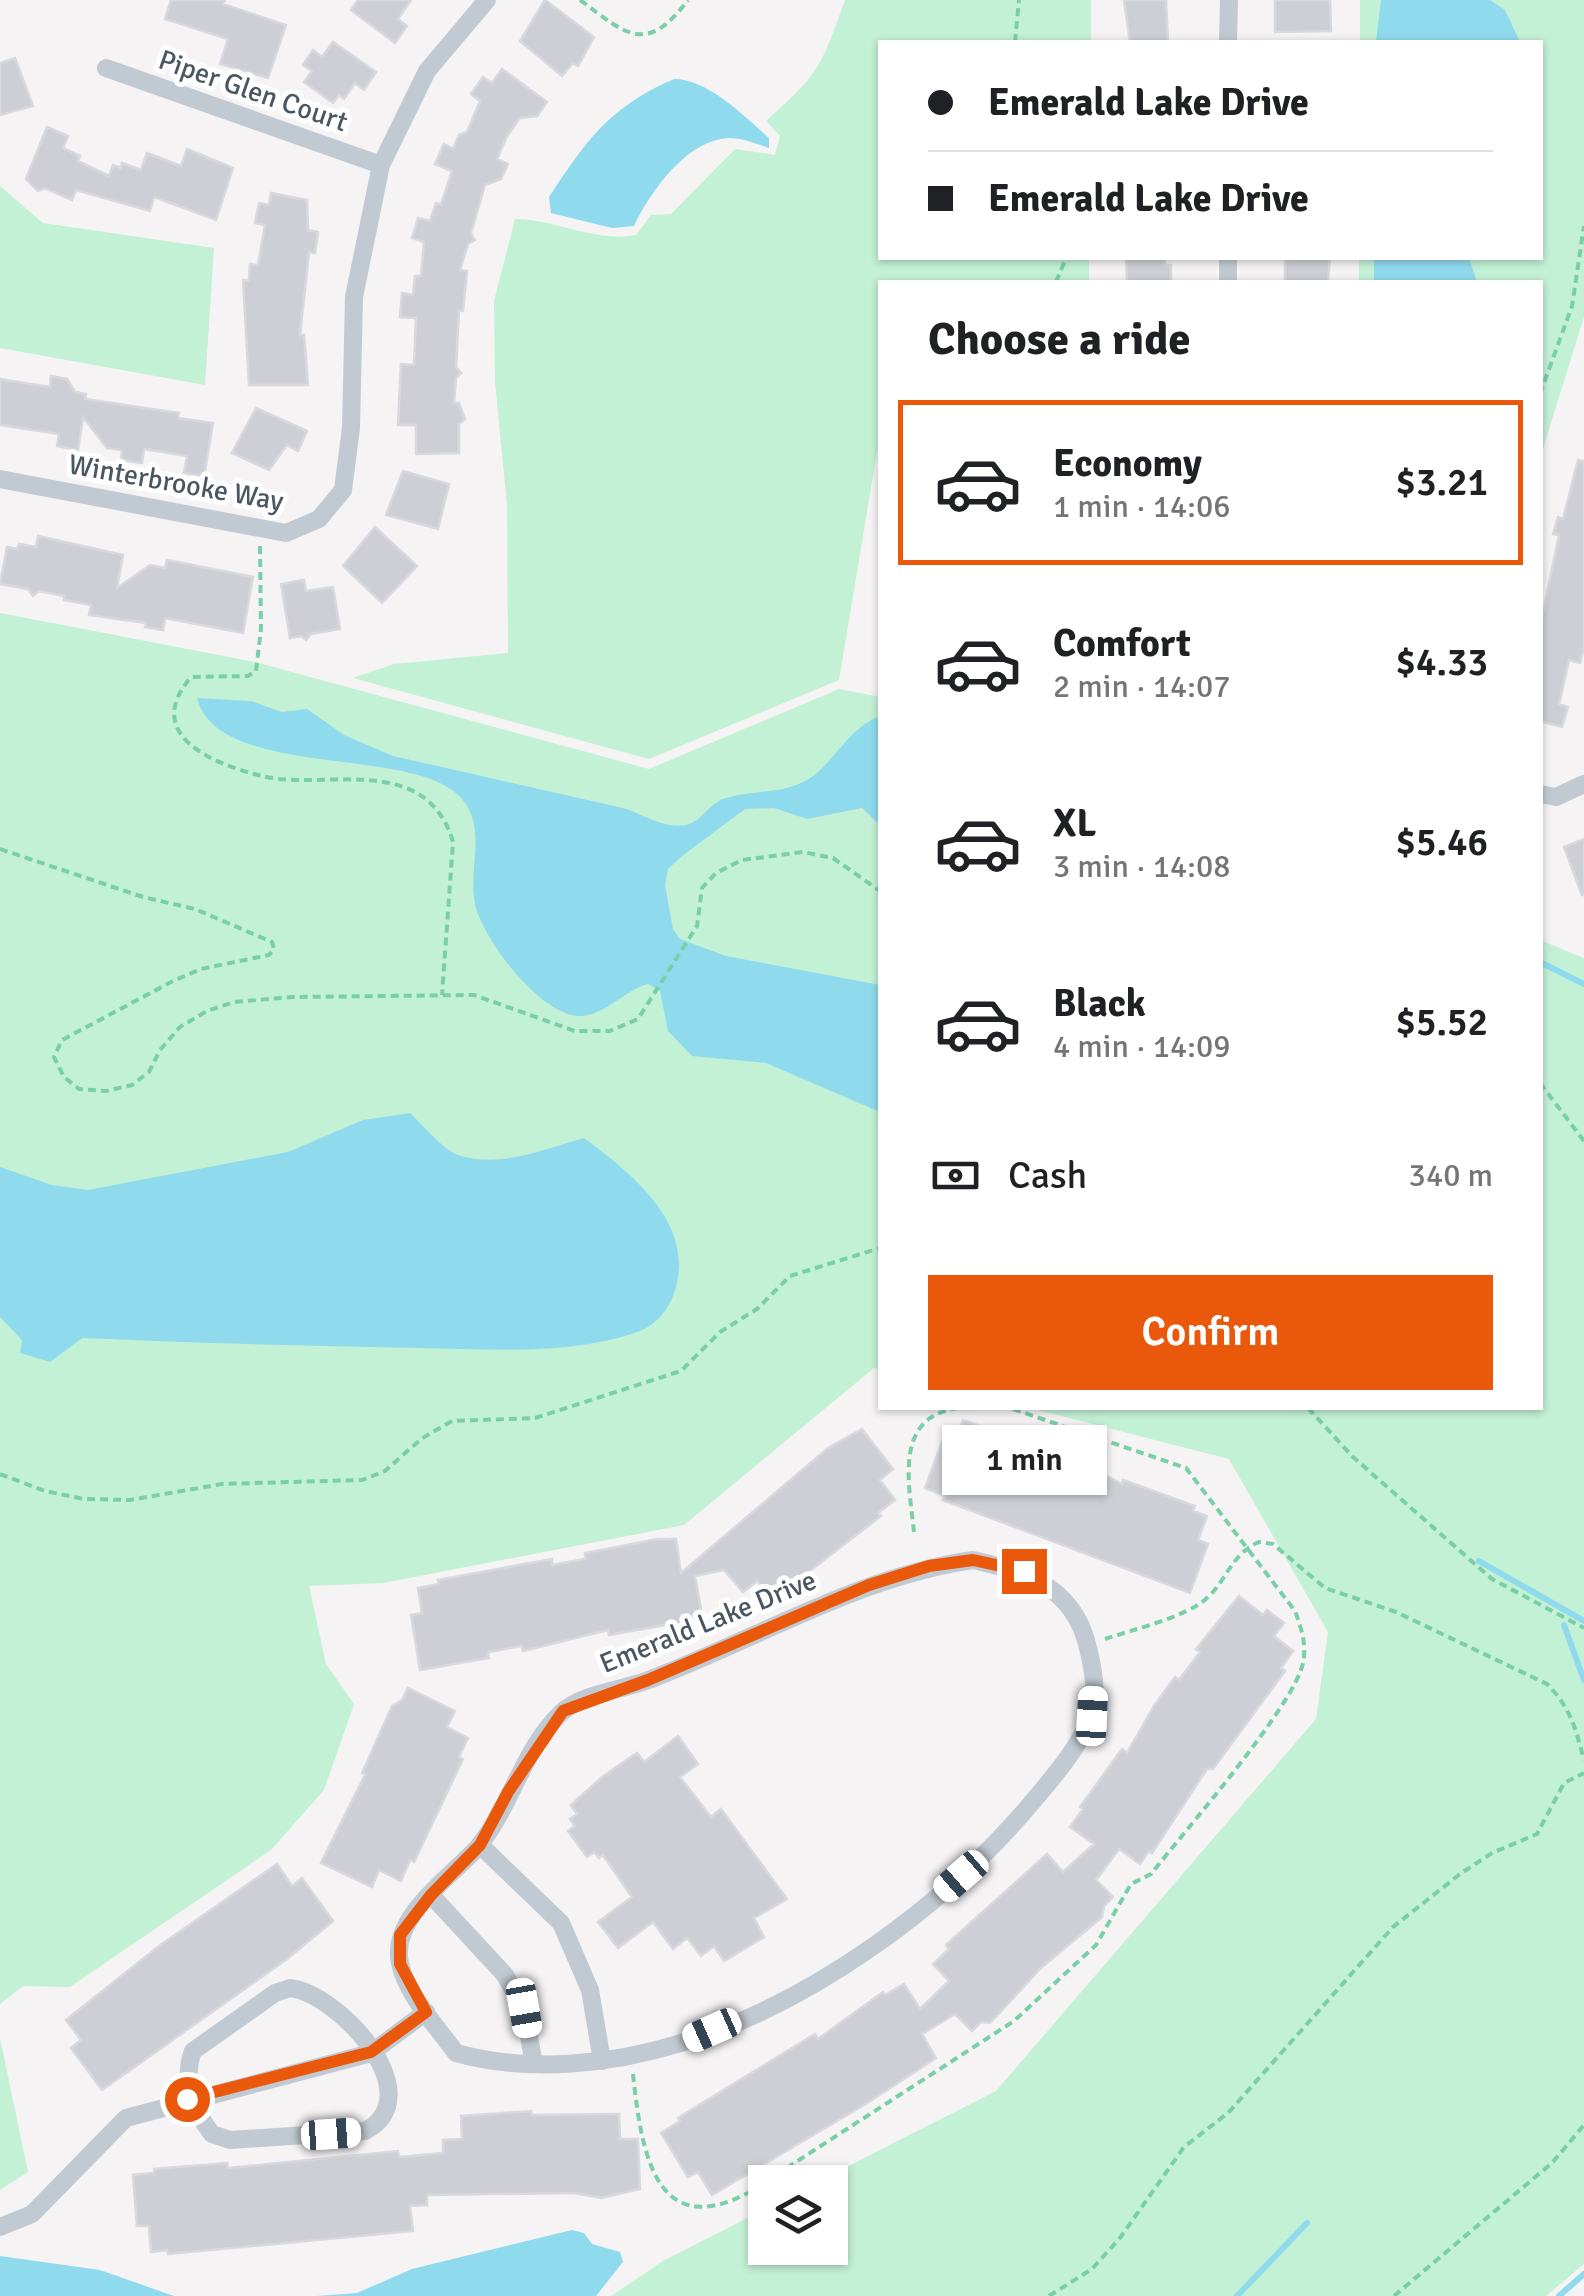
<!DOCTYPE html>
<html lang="en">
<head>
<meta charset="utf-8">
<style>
	body { margin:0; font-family:Signika,sans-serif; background:#f6f6f6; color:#202124; height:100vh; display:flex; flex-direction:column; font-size:38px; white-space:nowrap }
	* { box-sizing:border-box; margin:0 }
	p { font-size:32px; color:#757577 }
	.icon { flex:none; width:55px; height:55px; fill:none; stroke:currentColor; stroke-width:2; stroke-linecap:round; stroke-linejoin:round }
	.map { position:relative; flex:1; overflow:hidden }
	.sheet { position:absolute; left:878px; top:280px; width:665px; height:1130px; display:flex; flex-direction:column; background:#fff; border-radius:0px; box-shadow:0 2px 8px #0004 }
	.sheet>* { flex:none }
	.hud { position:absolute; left:878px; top:40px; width:665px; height:220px; border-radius:0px; box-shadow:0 2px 8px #0004; display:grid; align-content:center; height:220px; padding:0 50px; background:#fff }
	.fabs { position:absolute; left:748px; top:2165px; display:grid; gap:20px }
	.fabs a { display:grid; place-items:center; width:100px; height:100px; border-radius:0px; background:#fff; box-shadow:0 2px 8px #0004; font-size:50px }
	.end { position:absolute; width:45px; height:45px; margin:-22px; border:12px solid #ea580c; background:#fff; box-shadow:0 0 0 5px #fff }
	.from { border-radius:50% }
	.bubble { position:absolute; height:70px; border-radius:0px; background:#fff; box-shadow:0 2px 8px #0004; font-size:32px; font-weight:600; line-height:70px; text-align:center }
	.car { position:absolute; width:30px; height:60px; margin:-30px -15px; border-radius:12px; box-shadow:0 0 8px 2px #0007; background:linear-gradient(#fff 24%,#345 0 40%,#fff 0 76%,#345 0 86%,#fff 0) }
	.hud b { display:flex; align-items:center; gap:35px; height:95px; font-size:38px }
	.hud b+b { border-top:2px solid #e0e0e0 }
	.hud i { width:25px; height:25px; background:#202124 }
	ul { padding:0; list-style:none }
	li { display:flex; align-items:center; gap:30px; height:165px; margin:0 20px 15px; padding:0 30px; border:5px solid transparent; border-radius:0px }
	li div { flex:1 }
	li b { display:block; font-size:38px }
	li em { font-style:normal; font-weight:600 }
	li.current { border-color:#ea580c }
	li>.icon { width:90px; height:90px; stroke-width:1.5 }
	h2 { padding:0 50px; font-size:45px; line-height:120px }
	.pay { display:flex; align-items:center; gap:25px; height:110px; padding:0 50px; font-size:38px }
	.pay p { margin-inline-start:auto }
	.action { display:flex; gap:20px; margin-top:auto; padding:20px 50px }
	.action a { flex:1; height:115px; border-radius:0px; background:#ea580c; color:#fff; font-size:40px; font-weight:600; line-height:115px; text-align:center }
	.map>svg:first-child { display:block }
	.green { fill:#c3f1d5 }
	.water { fill:#90daee }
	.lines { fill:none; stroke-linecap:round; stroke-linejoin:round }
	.stream { stroke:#90daee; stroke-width:6 }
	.building { fill:#cdcfd5; stroke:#d7d9de; stroke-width:2.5 }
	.path { stroke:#7ad0a6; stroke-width:4; stroke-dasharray:8 5; stroke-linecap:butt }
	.minor { stroke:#c1cad2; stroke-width:18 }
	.route { stroke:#ea580c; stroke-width:12 }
	.labels { text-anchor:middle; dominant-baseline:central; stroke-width:10; stroke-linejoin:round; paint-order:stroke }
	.street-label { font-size:28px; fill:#4a5661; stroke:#fff }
</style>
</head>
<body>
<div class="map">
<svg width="1584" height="2296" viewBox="0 0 1584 2296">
	<rect width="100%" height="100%" fill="#f5f3f3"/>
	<path class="green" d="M845,0h246v42h-211v216h209v24h-209v152l-41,246 -190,79 -296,-81 41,-14 114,-11 -1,-148 -12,-123 -1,-81 21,-82c40,0 80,24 121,16l15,-20 20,-1 64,-65 40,6 5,-19 -14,-15c54,-48 55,-54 79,-121z
		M1360,0h224v317l-44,141v-176h-181v-24h181v-216h-180z
		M0,186l43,37 171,25 -9,137 -205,-37z
		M0,613l255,49 394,107 190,-80 41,8v672l-6,-1 -190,157 -301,58 -74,3 17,78 28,40 -30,86 -53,60 -201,137 -47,-1 -23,18z
		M1540,940l44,18v1306l-38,32h-935l52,-35 102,-52v39h65v-66h-13l179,-91 320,-372 12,-87 -99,-173 -199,-51h510z
		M0,2038l28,134 -28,18z"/>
	<path class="water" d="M1381,0h109l15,10 15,32h-144z
		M674,79c34,0 70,37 95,59v10c-12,-4 -27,-10 -39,-10 -43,1 -79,53 -96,88l-22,2 -61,-15 -2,-16c37,-56 60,-90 125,-118z
		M1374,258h95l8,24h-103z
		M197,698l54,3 31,11 25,-3 37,26 49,21 234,53c18,7 39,20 59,16 16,-4 23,-21 37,-26 32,-11 67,-2 95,-27 21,-19 34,-45 62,-56v109l-18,-17 -55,11 -33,-11 -29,1 -63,47 -14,13 -3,16 8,44 7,10 46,17 154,29v127l-114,-49 -74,-7 -24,-25 -8,-40 -12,-7c-23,6 -44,32 -68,32 -39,0 -97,-76 -105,-112 -8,-39 17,-85 -23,-114 -58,-42 -235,-14 -255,-92z
		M410,1113c13,12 31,35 48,42 42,14 86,-6 126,-17 51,38 115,89 89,158 -6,16 -20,31 -36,36 -68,24 -148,17 -220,16 -112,-2 -223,-5 -335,-10l-32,24 -30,-9 2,-13 -22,-23v-150l52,18 36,5 200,-38 75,-32z
		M572,2230l12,3 8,11 28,8 3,10 -27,34h-279l40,-3 55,-24z
		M0,2256l100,14 74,26h-174z"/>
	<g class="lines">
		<path class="stream" d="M1540,962l44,22
			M1479,1561l105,60
			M1564,1625l20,55
			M1237,2296l70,-73
			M1559,2296l25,-22"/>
	</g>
	<path class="building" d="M171,0h54l-2,4 63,21 -18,53 -48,-14 8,-25 -63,-20z
		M358,0h53l-13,19 9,7 -12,17 -44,-33z
		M545,0l49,37 -16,29 -5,-3 -11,13 -42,-35z
		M1124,0h42l2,42h-38z
		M1275,0h55l1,31 -56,1z
		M333,42l43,30 -12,18 -9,-7 -11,16 -5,-4 -6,8 -29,-21 8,-11 -9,-6 10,-15 9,7z
		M15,58l18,48 -33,9v-52z
		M502,69l45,33 -10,14 -17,2 -13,18 -10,23 11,5 -7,15 -16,6 -14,48 4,7 -7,4 -8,26 7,1 -4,40 -4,-1 -3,57 5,6 -5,5 -2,25h5l6,16 -6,5v29l-43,1v-29h-18l3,-61 13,1 2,-47 -16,-1 2,-24 11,2 2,-19h6l3,-34 -12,-4 6,-20 12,3 6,-18 5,2 11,-34 -17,-7 9,-20 9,5 6,-14 8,-3 13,-31 -9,-7 12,-17 9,6z
		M47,127l21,9 -5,12 17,8 -2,5 31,15 4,-11 8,3 1,-5 19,7 6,-17 34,13 6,-17 46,19 -17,52 -62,-23 -4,14 -74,-21 -4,10 -27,-12 -7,3 -12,-12z
		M271,193l36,7 1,30 10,2 -3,21 -6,-1 -9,83h4l4,50h-59l-6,-105h6l1,-16 8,1 7,-40 -10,-2 4,-20 10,2z
		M1126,258h39v7h6v17h-44z
		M1285,258h45l-2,24 -43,-1z
		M51,376l16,3 8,13 11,2 -1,5 94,14 -1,5 35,5 -9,53 -20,-3 3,-17 -43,-7 -2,14 -21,-3 1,-10 -15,-2 -24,-31 -5,33 -21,-4 2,-12 -59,-9v-46l50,8z
		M256,408l51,23 -9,20 -11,-6 -18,25 -37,-17z
		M1578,460l6,1v186l-4,16 -11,-3 -10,44 9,3 -6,20 -22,-6v-93l19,-93 -6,-1 5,-17 5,2z
		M403,471l46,13 -11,45 -52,-14z
		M375,527l42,39 -35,37 -39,-37z
		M38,536l85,19 -6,33 33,-23 15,3 2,-8 86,17 -10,56 -78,-15 -2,12 -18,-3 1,-4 -57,-8 2,-10 -27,-5v-4l-25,-5 -6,5 -5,-7 -28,-5 7,-37 10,2 2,-5 17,3z
		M304,580l2,11 27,-4 7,42 -29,5 -5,6 -5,-4 -11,2 -9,-54z
		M1584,839v55l-2,1 -18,-48z
		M963,1420l119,43 40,21 1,-4 72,26 -2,5 14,5 -9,24 10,4 -18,49 -247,-93 2,-4 -20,-8 18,-49 11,4z
		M862,1429l31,40 -13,11 15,20 -17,13 3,3 -109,84 -15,-19 -14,11 -19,-22 -29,6 7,38 -21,4 1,4 -73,13 -1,-5 -85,21 -1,-5 -34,6 1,6 -69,12 -9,-55 11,-2 -4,-25 21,-4 -1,-4 114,-21v6l33,-6v-6l73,-14h18l5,34 147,-125z
		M1239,1596l24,19 4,-5 17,13 -10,13 19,15 -12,17 4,3 -72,98h-6l-55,84 -3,-2 -9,13 -21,-15 -23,31 17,17 -9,9 -2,11 -61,51 -51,55 -9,-1 -9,9 -17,-17 -33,20 14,24 -72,47 -152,90 -14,-23 -10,5 -27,-44 19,-12 -2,-3 137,-84 3,5 65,-47 2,3 19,-11 16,25 29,-28 -16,-17 16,-15 -3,-4 101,-91 16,18 31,-28 -24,-17 13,-18 -3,-2 42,-58 5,4 27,-47 21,-29 4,3 21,-28 -4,-3z
		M408,1688l47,23 -8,16 21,11 -9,19 4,2 -49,103 -4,-2 -9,21 -22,-11 -7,17 -51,-24 44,-88 -3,-2 30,-67 10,-6z
		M678,1736l20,28 -18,13 31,40 10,-8 66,90 -33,19 10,19 -40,24 -10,-15 -13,10 -14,-18 -14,11 -20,-27 -35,26 -20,-26 34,-25 -29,-42 -4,3 -5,-6 -7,5 -19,-26 7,-5 -5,-7 7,-5 -6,-9 31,-28 35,-24 7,9z
		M277,1864l15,22 10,-8 31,43 -46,38 -185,131 -31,-42 10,-8 -15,-20 93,-74z
		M531,2111l1,4 87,-1 1,25h18l2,50 -39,9 -27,-5 -147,2v10l-17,1 3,25 -245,23 -1,-4 -16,2 -2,-26h-12l-4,-51 21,-2v-4l73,-6 1,5 170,-17 1,6 44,-4v-13l19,-1 -1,-23z"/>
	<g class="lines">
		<path class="path" d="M580,0c46,34 66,56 108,0
			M1015,42l4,-42
			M1056,282l10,-24
			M1540,394l32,-88 12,-80
			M260,546l1,83 -5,42 -8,5 -57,1c-48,56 17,85 67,98 49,13 106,-6 153,15 22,10 36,30 42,52l-11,153
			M0,849l143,48 52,12 77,33 2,7 -5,6 -68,14 -28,12 -111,59 -8,17 10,20 15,12 27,2 26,-6 17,-13 11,-22 20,-23 27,-16 27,-9 58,-5 182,-2 101,36h35l28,-12 59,-93 5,-38 14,-15 26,-13 61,-8 30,6 47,33
			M1540,1083l44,58
			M1308,1408l45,49 139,122 92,49
			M0,1474l45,17 39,8 46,1 92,-16 140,-4 23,-9 36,-32 31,-18 83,-3 146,-47 39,-39 37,-23 33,-33 90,-28
			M914,1532c-5,-49 -21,-116 45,-124
			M1105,1639c26,-9 82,-22 102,-41 21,-19 24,-44 52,-56l14,2 52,44 71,24 151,72c23,23 29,45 37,76
			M633,2074c9,86 25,177 132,109
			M765,2182l249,-161 82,-76 35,-61 20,-10c33,-42 143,-168 152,-211 4,-19 -2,-35 -8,-52l-109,-143 -176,-60
			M1049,2296l43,-27 28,-31 64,-91 44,-34 165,-186 67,-53 32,-21 45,-19 27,-51 20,-10
			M1394,2296l158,-133 32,-38"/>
		<path class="minor" d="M1228,42l1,-42
			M106,68l275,97
			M1228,282v-24
			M0,479l286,54 33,-14 24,-29 8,-62 3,-131 27,-132 46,-94 60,-71
			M1540,794l16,3 28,-13
			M973,1560c53,12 99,26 114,84 6,23 12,53 3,75 -13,31 -35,56 -56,81 -87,104 -221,203 -353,243 -71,22 -153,30 -225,10 -18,-25 -50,-59 -56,-90 -10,-46 50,-85 77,-115 33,-39 46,-99 84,-135 20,-19 60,-23 85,-32 110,-41 210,-104 327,-121z
			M480,1845l81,78 29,67 12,71
			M431,1895l74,80 19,34 10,55
			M290,1988c50,6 142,108 75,143l-135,9 -18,-6c-18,-23 -30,-54 -19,-83l82,-58z
			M0,2227l32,-13 94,-96 245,-65 55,-41"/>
	</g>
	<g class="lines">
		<path class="route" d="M187,2099l184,-47 55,-40 -26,-48v-29l31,-40 49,-50 28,-53 55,-81 85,-31 221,-95 60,-19 44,-6 51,11"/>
	</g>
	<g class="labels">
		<g class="street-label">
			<text transform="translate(253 91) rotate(19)">Piper Glen Court</text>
			<text transform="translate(176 483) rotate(10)">Winterbrooke Way</text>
			<text transform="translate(708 1622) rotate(-22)">Emerald Lake Drive</text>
		</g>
	</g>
</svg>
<div class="fabs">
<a><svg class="icon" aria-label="layers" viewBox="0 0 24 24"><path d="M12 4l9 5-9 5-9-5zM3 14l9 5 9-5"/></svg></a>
</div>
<i class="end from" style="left:187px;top:2099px"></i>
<i class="end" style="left:1024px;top:1571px"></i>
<div class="bubble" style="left:942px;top:1425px;width:165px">1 min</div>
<i class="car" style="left:1092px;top:1716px;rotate:3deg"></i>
<i class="car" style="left:961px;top:1876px;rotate:229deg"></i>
<i class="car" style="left:524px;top:2008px;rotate:170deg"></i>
<i class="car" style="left:712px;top:2030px;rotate:246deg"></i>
<i class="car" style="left:331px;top:2134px;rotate:86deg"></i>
<div class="hud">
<b><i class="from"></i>Emerald Lake Drive</b>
<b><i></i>Emerald Lake Drive</b>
</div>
<section class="sheet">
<h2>Choose a ride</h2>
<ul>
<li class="current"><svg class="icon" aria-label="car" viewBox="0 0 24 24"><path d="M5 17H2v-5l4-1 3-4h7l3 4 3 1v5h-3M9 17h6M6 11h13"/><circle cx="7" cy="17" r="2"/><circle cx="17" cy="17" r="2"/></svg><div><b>Economy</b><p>1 min · 14:06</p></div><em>$3.21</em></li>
<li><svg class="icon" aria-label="car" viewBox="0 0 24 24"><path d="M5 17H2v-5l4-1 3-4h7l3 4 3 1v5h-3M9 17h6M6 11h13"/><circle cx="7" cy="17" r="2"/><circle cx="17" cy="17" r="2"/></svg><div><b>Comfort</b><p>2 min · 14:07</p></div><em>$4.33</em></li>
<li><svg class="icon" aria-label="car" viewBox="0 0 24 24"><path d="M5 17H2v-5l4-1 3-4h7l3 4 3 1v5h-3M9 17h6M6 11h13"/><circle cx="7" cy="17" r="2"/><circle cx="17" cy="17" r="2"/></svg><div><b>XL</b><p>3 min · 14:08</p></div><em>$5.46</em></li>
<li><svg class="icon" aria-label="car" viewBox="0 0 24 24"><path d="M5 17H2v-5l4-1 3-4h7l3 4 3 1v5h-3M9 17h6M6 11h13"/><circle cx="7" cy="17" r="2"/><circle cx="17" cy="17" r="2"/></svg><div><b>Black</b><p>4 min · 14:09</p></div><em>$5.52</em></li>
</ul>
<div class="pay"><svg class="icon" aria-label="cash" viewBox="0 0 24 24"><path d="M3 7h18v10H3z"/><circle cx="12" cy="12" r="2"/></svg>Cash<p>340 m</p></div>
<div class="action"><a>Confirm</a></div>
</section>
</div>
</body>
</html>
